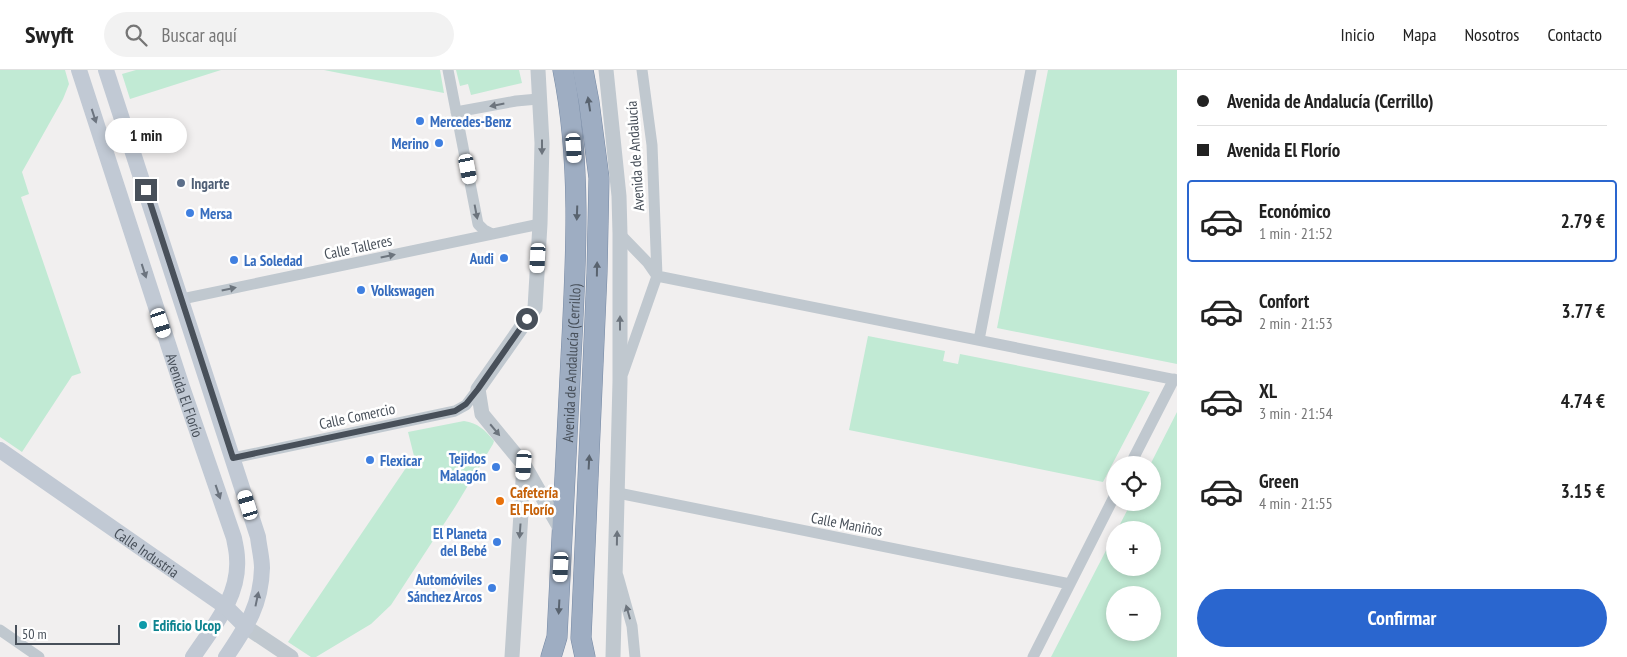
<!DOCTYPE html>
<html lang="es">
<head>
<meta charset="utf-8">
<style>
	body { margin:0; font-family:"PT Sans Narrow",sans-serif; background:#f2f2f2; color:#222; height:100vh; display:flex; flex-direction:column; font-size:19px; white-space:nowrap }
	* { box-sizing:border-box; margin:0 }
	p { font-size:16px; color:#767676 }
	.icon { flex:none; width:28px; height:28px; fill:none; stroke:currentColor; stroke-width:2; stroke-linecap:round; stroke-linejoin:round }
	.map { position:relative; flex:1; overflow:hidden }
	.panel { display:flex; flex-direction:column; background:#fff; width:450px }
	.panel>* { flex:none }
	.hud { display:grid; align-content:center; height:110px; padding:0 20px; background:#fff }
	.tools { position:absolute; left:1106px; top:386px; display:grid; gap:10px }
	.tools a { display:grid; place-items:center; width:55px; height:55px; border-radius:50%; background:#fff; box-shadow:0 2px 8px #0003; font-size:25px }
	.scale { position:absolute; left:15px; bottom:12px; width:105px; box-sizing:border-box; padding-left:5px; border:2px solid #48505a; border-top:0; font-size:14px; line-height:18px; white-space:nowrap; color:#48505a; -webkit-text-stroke:4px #fff; paint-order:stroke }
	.end { position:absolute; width:22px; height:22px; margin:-11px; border:6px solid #48505a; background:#fff; box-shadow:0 0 0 2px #fff }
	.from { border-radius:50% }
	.bubble { position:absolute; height:35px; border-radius:18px; background:#fff; box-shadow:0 2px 8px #0003; font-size:16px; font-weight:800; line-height:35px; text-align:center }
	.car { position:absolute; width:15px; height:30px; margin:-15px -8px; border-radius:6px; box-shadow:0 0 4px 1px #0007; background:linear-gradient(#fff 24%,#345 0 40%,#fff 0 76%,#345 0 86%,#fff 0) }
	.hud b { display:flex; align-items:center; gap:18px; height:48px; font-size:19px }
	.hud b+b { border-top:1px solid #e0e0e0 }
	.hud i { width:12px; height:12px; background:#222 }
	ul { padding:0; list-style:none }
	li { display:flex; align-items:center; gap:15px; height:82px; margin:0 10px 8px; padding:0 10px; border:2px solid transparent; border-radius:5px }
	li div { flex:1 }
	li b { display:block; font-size:19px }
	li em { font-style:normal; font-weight:800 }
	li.selected { border-color:#2a66cf }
	li>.icon { width:45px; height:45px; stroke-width:1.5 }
	.primary-button { display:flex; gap:10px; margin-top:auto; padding:10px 20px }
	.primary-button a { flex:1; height:58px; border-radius:30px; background:#2a66cf; color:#fff; font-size:20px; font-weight:800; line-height:58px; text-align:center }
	header { display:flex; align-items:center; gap:30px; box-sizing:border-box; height:70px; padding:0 25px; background:#fff; border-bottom:1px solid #e0e0e0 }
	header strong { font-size:24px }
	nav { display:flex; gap:28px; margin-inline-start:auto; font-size:18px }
	.search { width:350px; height:45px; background:#f2f2f2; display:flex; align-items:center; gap:12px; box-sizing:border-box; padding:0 18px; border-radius:28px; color:#767676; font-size:19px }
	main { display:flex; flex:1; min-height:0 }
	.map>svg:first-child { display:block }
	.green { fill:#c1ead4; fill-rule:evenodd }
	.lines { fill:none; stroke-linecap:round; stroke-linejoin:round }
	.trunk-casing { stroke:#7689a4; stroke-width:21 }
	.minor { stroke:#c0c8cf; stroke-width:11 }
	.tertiary { stroke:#c0c8cf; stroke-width:15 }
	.secondary { stroke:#c1c9d4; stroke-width:16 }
	.trunk { stroke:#9eadc2; stroke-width:20 }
	.oneway { fill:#59636f }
	.oneway2 { fill:#6c747d }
	.oneway3 { fill:#6c747f }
	.route { stroke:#48505a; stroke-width:6 }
	.shop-dot { fill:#3f7fe0; stroke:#fff; stroke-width:2 }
	.service-dot { fill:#5c6f8a; stroke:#fff; stroke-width:2 }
	.food-dot { fill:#e8710a; stroke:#fff; stroke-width:2 }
	.culture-dot { fill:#0f9aa8; stroke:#fff; stroke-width:2 }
	.labels { text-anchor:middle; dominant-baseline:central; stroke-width:5; stroke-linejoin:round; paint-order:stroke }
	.shop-label { font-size:15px; font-weight:bold; fill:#366cbe; stroke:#fff; text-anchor:start }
	.street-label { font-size:15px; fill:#48505a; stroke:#fff }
	.service-label { font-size:15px; font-weight:bold; fill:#4e5e75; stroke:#fff; text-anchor:start }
	.food-label { font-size:15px; font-weight:bold; fill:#c56008; stroke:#fff; text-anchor:start }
	.culture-label { font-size:15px; font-weight:bold; fill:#0d838f; stroke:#fff; text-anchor:start }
</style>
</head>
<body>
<header>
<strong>Swyft</strong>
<div class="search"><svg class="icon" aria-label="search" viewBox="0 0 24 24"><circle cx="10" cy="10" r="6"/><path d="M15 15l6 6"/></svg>Buscar aquí</div>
<nav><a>Inicio</a><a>Mapa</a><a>Nosotros</a><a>Contacto</a></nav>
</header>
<main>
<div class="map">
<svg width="1177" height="587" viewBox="0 0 1177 587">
	<rect width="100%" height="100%" fill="#f1efef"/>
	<path class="green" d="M0,0h65l4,14 -6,15 -41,73 7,22 -8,3 60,176 -9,3 -50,76 -22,-15z
		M136,0h85l-91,29 -8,-25z
		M324,0h116l4,23 -105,-20z
		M456,0h63l3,13 -51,12 -3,-11 -8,2z
		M1048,0h129v294l-180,-36z
		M868,266l77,15 -2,10 15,3 2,-10 190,38 -47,90 -254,-52z
		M1177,342v245h-126l64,-124v35h37v-38h-35l14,-27 21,-1v-37h-2zM1115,525h37v37h-37z
		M464,351c14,2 21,9 30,20l-1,3 -38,63 -64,98 -20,19 -55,33h-5l-23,-15 126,-186 -6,-24z"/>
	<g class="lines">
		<g class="trunk-casing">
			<g id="trunk">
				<path d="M583,0l6,32 10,76 -2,95 -16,365 4,19"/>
				<path id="s3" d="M551,587l6,-20c5,-94 10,-187 14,-280 5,-96 11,-192 -8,-287"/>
			</g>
		</g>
		<path class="minor" d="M448,0l30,154 6,6 8,4
			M456,42l60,-11 22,-2
			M620,164l28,29 9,13
			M657,206l520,104
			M182,229l358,-75
			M979,270l52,-270
			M623,303l34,-97 -5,-131 -10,-75
			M233,388l222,-47 11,-6 12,-16
			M1130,395l44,-86
			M618,423l452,91
			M618,506l14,50 3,31
			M0,560l39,27
			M1033,587l82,-162"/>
		<path class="tertiary" d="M538,0l4,73 -2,81 -5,84 -57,81 4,25 42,51 39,68
			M606,0l13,126 1,38v147l-7,276
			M246,557l45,30
			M512,587l12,-192"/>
		<g class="secondary">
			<path id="s1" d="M79,0l103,317 52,151c1,6 3,13 3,20 3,38 -24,69 -44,99"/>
			<path d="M106,0l152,467c1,10 4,21 4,31 -1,38 -16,59 -36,89"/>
			<path id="s2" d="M0,380l226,157 20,20"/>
		</g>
		<use href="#trunk" class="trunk"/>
	</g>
	<defs><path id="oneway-solid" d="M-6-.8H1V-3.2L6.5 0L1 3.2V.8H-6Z" transform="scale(1.25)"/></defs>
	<g class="oneway">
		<use href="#oneway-solid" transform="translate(589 34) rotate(-99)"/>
		<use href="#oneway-solid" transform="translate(577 143) rotate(92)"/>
		<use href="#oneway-solid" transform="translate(597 199) rotate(-89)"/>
		<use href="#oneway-solid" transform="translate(589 392) rotate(-87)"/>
		<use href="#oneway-solid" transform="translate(559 537) rotate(93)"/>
	</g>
	<g class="oneway2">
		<use href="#oneway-solid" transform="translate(497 35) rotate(169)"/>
		<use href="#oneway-solid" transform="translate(542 77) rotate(90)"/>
		<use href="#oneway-solid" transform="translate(476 142) rotate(79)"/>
		<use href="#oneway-solid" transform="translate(388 186) rotate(-12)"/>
		<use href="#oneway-solid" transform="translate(229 219) rotate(-12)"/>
		<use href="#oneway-solid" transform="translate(620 253) rotate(-90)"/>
		<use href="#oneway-solid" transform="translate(495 360) rotate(50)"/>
		<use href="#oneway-solid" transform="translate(520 461) rotate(94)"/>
		<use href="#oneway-solid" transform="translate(617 468) rotate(-89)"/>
		<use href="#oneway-solid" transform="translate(628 542) rotate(-106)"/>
	</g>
	<g class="oneway3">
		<use href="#oneway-solid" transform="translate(94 46) rotate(72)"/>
		<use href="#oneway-solid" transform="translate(144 201) rotate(72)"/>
		<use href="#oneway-solid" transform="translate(218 422) rotate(71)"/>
		<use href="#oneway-solid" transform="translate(257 529) rotate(-78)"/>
	</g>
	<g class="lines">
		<path class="route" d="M146,120l87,268 222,-47 11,-7 12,-15 49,-70"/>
	</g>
	<g class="shop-dot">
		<circle cx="420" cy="51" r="5"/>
		<circle cx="439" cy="73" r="5"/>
		<circle cx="190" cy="143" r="5"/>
		<circle cx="504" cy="188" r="5"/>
		<circle cx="234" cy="190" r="5"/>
		<circle cx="361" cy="220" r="5"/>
		<circle cx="370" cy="390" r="5"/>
		<circle cx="496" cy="397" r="5"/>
		<circle cx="497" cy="472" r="5"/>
		<circle cx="492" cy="518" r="5"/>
	</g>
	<circle class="service-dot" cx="181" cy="113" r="5"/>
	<circle class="food-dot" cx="500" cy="431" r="5"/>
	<circle class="culture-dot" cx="143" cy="555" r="5"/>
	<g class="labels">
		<g class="shop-label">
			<text x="430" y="51">Mercedes-Benz</text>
			<text x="429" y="73" text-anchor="end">Merino</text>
			<text x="200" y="143">Mersa</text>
			<text x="494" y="188" text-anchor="end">Audi</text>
			<text x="244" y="190">La Soledad</text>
			<text x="371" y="220">Volkswagen</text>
			<text x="486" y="388" text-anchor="end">Tejidos<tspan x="486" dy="17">Malagón</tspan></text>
			<text x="380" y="390">Flexicar</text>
			<text x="487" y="463" text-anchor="end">El Planeta<tspan x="487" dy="17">del Bebé</tspan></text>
			<text x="482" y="509" text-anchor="end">Automóviles<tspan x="482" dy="17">Sánchez Arcos</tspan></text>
		</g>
		<g class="street-label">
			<text transform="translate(635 86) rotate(-94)">Avenida de Andalucía</text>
			<text transform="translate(358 177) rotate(-12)">Calle Talleres</text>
			<text stroke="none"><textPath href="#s3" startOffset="295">Avenida de Andalucía (Cerrillo)</textPath></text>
			<text stroke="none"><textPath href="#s1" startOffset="342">Avenida El Florío</textPath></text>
			<text transform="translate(357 346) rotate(-12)">Calle Comercio</text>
			<text transform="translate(847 454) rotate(11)">Calle Maniños</text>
			<text stroke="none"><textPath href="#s2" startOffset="179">Calle Industria</textPath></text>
		</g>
		<g class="service-label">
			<text x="191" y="113">Ingarte</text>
		</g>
		<g class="food-label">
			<text x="510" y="422">Cafetería<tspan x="510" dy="17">El Florío</tspan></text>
		</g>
		<g class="culture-label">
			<text x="153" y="555">Edificio Ucop</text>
		</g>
	</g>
</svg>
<div class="tools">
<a><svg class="icon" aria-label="locate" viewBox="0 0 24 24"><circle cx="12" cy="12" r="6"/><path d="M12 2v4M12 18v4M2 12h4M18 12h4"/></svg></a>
<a>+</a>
<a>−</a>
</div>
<div class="scale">50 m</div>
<i class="end from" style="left:527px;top:249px"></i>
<i class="end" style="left:146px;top:120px"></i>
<div class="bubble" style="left:105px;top:48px;width:82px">1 min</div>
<i class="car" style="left:574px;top:78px;rotate:176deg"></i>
<i class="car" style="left:468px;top:99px;rotate:169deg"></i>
<i class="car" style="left:538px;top:188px;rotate:183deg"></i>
<i class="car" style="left:161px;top:253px;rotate:162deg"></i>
<i class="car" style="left:524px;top:395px;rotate:184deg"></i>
<i class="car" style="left:248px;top:435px;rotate:343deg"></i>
<i class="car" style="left:561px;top:497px;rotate:183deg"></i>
</div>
<section class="panel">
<div class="hud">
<b><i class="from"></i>Avenida de Andalucía (Cerrillo)</b>
<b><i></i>Avenida El Florío</b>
</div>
<ul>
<li class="selected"><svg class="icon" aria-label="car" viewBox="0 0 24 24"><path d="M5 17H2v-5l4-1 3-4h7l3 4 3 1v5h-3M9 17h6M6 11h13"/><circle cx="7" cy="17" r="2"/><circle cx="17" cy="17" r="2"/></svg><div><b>Económico</b><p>1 min · 21:52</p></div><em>2.79 €</em></li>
<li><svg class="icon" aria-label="car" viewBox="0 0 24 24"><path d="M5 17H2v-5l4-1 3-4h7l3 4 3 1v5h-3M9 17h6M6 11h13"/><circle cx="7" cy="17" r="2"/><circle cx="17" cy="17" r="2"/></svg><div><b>Confort</b><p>2 min · 21:53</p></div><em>3.77 €</em></li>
<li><svg class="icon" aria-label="car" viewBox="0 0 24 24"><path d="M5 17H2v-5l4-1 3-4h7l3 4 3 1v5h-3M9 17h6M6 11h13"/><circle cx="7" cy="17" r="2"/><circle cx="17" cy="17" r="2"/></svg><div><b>XL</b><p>3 min · 21:54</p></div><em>4.74 €</em></li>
<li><svg class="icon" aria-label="car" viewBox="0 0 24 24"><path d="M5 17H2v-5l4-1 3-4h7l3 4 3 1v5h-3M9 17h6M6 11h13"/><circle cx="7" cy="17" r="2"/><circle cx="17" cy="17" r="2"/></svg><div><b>Green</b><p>4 min · 21:55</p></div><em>3.15 €</em></li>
</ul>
<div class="primary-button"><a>Confirmar</a></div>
</section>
</main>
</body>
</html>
